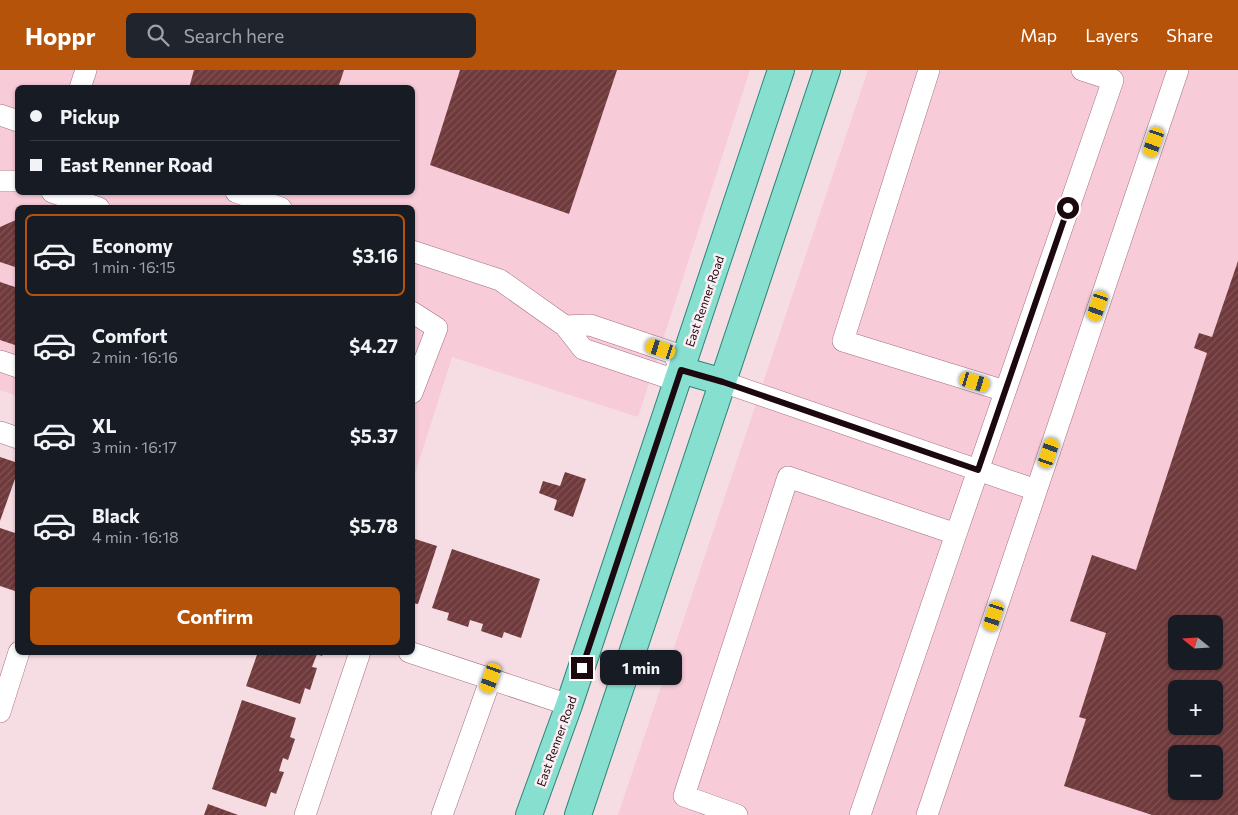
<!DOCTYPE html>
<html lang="en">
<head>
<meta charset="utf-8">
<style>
	body { margin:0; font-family:Commissioner,sans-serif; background:#20242c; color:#f1f3f6; height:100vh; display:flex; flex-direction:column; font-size:19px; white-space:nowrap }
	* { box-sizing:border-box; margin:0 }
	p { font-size:16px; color:#9ea1a6 }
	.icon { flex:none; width:28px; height:28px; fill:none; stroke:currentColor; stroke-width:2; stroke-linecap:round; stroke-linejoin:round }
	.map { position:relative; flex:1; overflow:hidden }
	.panel { position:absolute; left:15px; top:135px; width:400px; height:450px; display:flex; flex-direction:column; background:#171b24; border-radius:8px; box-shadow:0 1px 4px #0004 }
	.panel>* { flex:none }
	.banner { position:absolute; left:15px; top:15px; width:400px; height:110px; border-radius:8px; box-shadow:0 1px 4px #0004; display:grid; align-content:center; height:110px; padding:0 15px; background:#171b24 }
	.needle { width:32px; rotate:288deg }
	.controls { position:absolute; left:1168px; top:545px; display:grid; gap:10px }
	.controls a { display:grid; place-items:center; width:55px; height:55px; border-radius:8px; background:#171b24; box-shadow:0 1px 4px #0004; font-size:25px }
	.end { position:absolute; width:22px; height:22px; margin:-11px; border:6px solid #1c080f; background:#fff; box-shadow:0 0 0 2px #fff }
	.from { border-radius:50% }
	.bubble { position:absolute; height:35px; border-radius:8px; background:#171b24; box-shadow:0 1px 4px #0004; font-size:16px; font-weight:700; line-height:35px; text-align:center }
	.car { position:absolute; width:15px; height:30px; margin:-15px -8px; border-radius:6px; box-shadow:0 0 4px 1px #0007; background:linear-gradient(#f5c518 24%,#345 0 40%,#f5c518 0 76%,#345 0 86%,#f5c518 0) }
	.banner b { display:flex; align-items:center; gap:18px; height:48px; font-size:19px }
	.banner b+b { border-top:1px solid #363941 }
	.banner i { width:12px; height:12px; background:#f1f3f6 }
	ul { padding:9px 0 0; list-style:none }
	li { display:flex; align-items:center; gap:15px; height:82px; margin:0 10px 8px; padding:0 5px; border:2px solid transparent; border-radius:8px }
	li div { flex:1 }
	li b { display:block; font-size:19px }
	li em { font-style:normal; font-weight:700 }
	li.selected { border-color:#b45309 }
	li>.icon { width:45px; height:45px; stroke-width:1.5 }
	.button { display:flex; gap:10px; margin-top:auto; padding:10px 15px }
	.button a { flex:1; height:58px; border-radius:8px; background:#b45309; color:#fff; font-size:20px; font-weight:700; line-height:58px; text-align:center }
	header { display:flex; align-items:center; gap:30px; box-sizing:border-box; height:70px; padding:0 25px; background:#b45309; color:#fff }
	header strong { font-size:24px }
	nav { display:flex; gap:28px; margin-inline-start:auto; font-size:18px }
	.search { width:350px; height:45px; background:#20242c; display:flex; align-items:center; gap:12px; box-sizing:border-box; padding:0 18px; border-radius:8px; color:#9ea1a6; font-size:19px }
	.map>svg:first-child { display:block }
	.built { fill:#f7cbd8; fill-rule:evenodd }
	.building { fill:url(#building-hatch); fill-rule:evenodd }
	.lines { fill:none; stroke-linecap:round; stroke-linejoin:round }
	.minor-casing { stroke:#a66d7f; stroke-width:22 }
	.major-casing { stroke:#2e8578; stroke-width:28 }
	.minor { stroke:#fff; stroke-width:21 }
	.major { stroke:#87dfd0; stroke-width:26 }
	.route { stroke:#1c080f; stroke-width:6 }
	.labels { text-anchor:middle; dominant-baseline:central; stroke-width:5; stroke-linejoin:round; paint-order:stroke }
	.street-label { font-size:12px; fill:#1c080f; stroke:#fbedf1 }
</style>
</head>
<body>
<header>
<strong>Hoppr</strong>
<div class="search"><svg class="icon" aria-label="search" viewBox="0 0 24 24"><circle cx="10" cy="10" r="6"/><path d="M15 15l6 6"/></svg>Search here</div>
<nav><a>Map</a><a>Layers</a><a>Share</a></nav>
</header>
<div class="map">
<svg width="1238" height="745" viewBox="0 0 1238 745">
	<defs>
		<pattern id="building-hatch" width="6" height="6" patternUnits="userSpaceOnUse" patternTransform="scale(1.25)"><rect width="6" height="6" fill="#703a3c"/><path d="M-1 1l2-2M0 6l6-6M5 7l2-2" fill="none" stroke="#7f5355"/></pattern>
	</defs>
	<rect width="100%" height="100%" fill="#f6dce3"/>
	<path class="built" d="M0,0h750l-112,347 -186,-60 -39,123 -1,-272h-394l-1,188 -17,-6zM18,18h394v104h-394z
		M868,0h370v745h-620zM1176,554h38v37h-38zM1176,619h38v37h-38zM1176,684h38v37h-38z"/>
	<path class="building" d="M194,0h150l-6,18h-149z
		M460,0h157l-48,144 -139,-49z
		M18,149v49l-18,-6v-35z
		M1238,191v554h-86l-88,-29 22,-67 -7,-2 27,-84 -36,-12 22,-66 44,15 71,-217 -13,-5 5,-15 13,4zM1176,554h38v37h-38zM1176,619h38v37h-38zM1176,684h38v37h-38z
		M0,212l18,6v58l-18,-6z
		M0,387l18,6v13h-2l-16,45z
		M565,402l21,7 -13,38 -19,-7 3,-10 -18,-7 4,-12 17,5z
		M0,458l18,6v58l-18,-6z
		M412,468l25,8 -19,58 -6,-1z
		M452,479l88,30 -19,59 -17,-6 -2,6 -21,-7 2,-7 -13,-4 -2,7 -21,-7 2,-7 -17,-5z
		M258,582h65l-1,4 -5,-2 -5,13 5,1 -7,22 -5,-2 -5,16 -54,-18z
		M242,630l54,18 -6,19 5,2 -7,21 -5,-2 -4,13 5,1 -8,22 -5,-2 -5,15 -54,-18z
		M208,734l30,11h-34z"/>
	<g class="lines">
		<g class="minor-casing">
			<path id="minor" d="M929,0l-86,271 162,50
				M80,18l6,-18
				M0,45l18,6
				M0,111h18
				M52,122l47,16
				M236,122l45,16
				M412,181l88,29 65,46 18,23 83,28 15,-7 -8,-17 -83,-28 -25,1
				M412,242l25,16 -25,65
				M0,291l18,6
				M723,312l313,108
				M0,362l18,6
				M409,582l160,53
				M0,642l19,-60
				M305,745l55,-163
				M442,745l49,-137
				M737,745l-53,-19 104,-319 168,57
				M860,745l96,-281 157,-454 -31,-10
				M927,745l251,-745"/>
		</g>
		<g class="major-casing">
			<path id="major" d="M681,300l42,12
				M529,745l40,-110 212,-635
				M578,745l249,-745"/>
		</g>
		<use href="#minor" class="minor"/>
		<use href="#major" class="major"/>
	</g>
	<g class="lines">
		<path class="route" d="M582,598l99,-298 42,12 255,88 90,-262"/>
	</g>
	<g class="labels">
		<g class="street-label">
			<text transform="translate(704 231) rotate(-71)">East Renner Road</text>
			<text transform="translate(556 671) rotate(-70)">East Renner Road</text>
		</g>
	</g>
</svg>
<div class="controls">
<a><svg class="needle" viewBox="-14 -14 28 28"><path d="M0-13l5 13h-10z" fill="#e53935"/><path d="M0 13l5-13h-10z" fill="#9ea1a6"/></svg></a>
<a>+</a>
<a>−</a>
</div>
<i class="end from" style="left:1068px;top:138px"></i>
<i class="end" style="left:582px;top:598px"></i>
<div class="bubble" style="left:600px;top:580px;width:82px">1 min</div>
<i class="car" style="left:1154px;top:72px;rotate:199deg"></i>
<i class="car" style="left:1098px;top:236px;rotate:199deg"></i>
<i class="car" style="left:661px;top:279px;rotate:288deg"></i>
<i class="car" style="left:975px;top:312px;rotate:107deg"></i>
<i class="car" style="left:1049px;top:383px;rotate:19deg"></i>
<i class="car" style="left:994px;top:546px;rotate:198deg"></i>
<i class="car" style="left:491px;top:608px;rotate:200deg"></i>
<div class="banner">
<b><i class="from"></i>Pickup</b>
<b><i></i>East Renner Road</b>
</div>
<section class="panel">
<ul>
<li class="selected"><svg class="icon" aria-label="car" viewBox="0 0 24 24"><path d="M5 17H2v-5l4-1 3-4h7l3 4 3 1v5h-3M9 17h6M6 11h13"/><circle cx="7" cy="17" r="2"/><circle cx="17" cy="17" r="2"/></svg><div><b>Economy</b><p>1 min · 16:15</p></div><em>$3.16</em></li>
<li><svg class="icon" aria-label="car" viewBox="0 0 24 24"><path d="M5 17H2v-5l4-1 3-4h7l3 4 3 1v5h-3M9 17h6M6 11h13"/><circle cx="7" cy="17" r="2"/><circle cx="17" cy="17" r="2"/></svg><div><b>Comfort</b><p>2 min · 16:16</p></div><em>$4.27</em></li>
<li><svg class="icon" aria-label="car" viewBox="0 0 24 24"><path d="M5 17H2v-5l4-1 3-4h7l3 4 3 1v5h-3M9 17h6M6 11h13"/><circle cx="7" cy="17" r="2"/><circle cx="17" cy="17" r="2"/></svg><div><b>XL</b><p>3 min · 16:17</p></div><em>$5.37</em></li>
<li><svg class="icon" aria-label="car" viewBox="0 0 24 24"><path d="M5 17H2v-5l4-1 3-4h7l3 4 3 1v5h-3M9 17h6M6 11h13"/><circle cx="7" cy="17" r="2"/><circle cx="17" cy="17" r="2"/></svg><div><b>Black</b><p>4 min · 16:18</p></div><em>$5.78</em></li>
</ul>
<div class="button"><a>Confirm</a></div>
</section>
</div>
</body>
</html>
